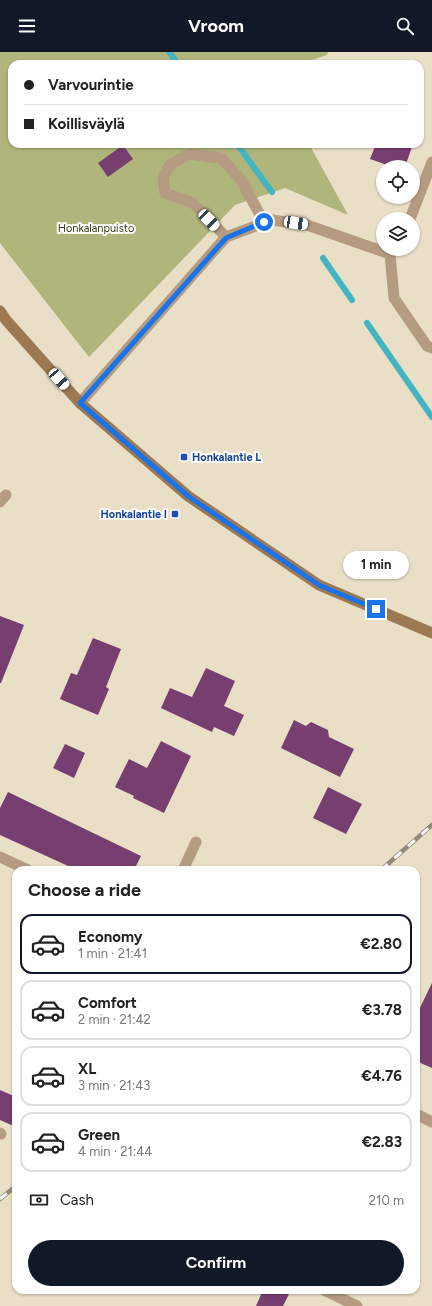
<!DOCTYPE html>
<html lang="en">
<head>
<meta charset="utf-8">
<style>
	body { margin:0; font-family:Figtree,sans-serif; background:#f6f6f6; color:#222; height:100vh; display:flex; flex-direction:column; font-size:15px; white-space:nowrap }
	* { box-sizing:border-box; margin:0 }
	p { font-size:13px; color:#767676 }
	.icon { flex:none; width:22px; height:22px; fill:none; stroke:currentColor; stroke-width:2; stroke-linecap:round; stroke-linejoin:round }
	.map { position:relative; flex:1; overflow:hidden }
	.details { position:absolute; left:12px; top:814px; width:408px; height:428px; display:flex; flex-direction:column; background:#fff; border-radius:12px; box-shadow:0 1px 3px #0004 }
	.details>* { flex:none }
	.guide { position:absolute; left:8px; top:8px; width:416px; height:88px; border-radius:12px; box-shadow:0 1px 3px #0004; display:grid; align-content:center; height:88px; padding:0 16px; background:#fff }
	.fabs { position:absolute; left:376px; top:108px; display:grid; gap:8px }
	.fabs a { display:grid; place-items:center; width:44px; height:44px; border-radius:50%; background:#fff; box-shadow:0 1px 3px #0004; font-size:20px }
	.end { position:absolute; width:18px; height:18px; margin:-9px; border:5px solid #1a73e8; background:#fff; box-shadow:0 0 0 2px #fff }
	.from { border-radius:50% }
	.bubble { position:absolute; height:28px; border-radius:14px; background:#fff; box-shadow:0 1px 3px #0004; font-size:13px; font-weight:700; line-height:28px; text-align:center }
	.car { position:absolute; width:12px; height:24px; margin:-12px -6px; border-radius:5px; box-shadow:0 0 3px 1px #0007; background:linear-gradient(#fff 24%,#345 0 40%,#fff 0 76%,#345 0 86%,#fff 0) }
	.guide b { display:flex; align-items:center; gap:14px; height:38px; font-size:15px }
	.guide b+b { border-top:1px solid #e0e0e0 }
	.guide i { width:10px; height:10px; background:#222 }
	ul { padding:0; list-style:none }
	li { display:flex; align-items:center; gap:12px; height:60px; margin:0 8px 6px; padding:0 8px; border:2px solid #e0e0e0; border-radius:12px }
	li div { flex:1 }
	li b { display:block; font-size:15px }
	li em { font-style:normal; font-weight:700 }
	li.on { border-color:#111827 }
	li>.icon { width:36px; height:36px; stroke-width:1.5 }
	h2 { padding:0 16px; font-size:18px; line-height:48px }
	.pay { display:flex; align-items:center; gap:10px; height:44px; padding:0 16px; font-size:15px }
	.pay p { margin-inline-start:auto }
	.button { display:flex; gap:8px; margin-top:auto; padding:8px 16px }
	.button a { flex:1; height:46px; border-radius:24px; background:#111827; color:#fff; font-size:16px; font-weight:700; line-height:46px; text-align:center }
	header { display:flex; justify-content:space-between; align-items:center; height:52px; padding:0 16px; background:#111827; color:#fff; font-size:18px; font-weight:700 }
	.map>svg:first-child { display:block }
	.green { fill:#afb57b }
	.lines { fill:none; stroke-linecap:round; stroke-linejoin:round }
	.stream { stroke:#42b5c2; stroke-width:6 }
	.building { fill:#773f70 }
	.minor { stroke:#b49b81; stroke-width:11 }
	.secondary { stroke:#9d7953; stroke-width:11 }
	.rail-casing { stroke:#948c7b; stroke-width:4.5 }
	.rail { stroke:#fff; stroke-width:3; stroke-dasharray:9; stroke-linecap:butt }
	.route { stroke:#1a73e8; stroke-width:5 }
	.transit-dot { fill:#1a4fb4; stroke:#fff; stroke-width:1.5 }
	.labels { text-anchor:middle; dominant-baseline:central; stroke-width:4; stroke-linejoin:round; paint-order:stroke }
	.park-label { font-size:11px; fill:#393c19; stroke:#fff }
	.transit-label { font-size:11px; font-weight:bold; fill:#164399; stroke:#fff; text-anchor:start }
</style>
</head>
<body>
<header><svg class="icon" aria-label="menu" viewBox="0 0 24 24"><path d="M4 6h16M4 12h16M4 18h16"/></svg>Vroom<svg class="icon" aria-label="search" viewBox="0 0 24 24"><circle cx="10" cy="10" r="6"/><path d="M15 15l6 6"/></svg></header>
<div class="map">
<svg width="432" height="1254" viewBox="0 0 432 1254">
	<rect width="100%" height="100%" fill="#e9dec6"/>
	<path class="green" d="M0,0h328l-1,3 -21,7v2h-294v80h297l39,71 -63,-27 -50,17 -146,152 -89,-114z"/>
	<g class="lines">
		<path class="stream" d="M169,0l9,12
			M237,92l35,48
			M323,206l29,42
			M367,271l65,94"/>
	</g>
	<path class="building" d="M376,92h37l-8,23h-12l-23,-8z
		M123,93l10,14 -25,18 -10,-14z
		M0,564l24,9 -23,58h-1z
		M93,586l28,11 -15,38 3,2 -11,26 -38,-16 11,-26 6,2z
		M206,616l29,13 -11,25 20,9 -10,21 -20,-9 -2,5 -51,-24 9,-20 22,9z
		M294,668l12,6 5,-4 17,8 1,7 25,12 -14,28 -59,-29z
		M161,689l30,15 -27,57 -31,-15 1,-2 -19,-9 14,-28 18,9z
		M65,692l20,9 -11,25 -21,-10z
		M328,735l34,17 -16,30 -33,-16z
		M8,740l133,64 -7,14h-57l-77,-35v-27z
		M432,931v85l-16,-7v-45z
		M0,1038l16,7v30l-16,-7z
		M263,1238h28l-8,16h-27z"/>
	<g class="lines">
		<path class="minor" d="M410,167l22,-57
			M226,185l-33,-34 -28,-10 -2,-16 7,-12 19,-11 32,4 20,22 23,42
			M394,198l-4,4 4,44 33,48 5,2
			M80,351l146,-166 46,-17 35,5 83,29
			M0,450l6,-7
			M0,805l28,13
			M183,818l13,-28
			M416,1062l16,8
			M0,1081l1,1
			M324,1238l33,16"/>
		<path class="secondary" d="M0,259l6,9 74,83 108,93 131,89 113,48"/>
		<g class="rail-casing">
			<path id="rail" d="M381,818l51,-45
				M0,1147l16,-13"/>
		</g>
		<use href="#rail" class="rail"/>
	</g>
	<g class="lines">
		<path class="route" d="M264,170l-38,16 -146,165 108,93 131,89 57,24"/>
	</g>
	<g class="transit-dot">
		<rect x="180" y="401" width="8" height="8" rx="2"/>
		<rect x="171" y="458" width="8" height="8" rx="2"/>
	</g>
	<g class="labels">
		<g class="park-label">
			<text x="96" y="176">Honkalanpuisto</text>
		</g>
		<g class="transit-label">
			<text x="192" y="405">Honkalantie L</text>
			<text x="167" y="462" text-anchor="end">Honkalantie I</text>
		</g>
	</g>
</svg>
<div class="fabs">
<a><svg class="icon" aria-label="locate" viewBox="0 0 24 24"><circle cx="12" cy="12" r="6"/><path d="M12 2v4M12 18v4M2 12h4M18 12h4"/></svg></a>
<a><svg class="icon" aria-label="layers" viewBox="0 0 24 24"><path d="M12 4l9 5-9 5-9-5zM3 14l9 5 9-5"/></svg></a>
</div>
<i class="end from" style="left:264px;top:170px"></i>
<i class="end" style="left:376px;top:557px"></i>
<div class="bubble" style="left:343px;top:499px;width:66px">1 min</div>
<i class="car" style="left:209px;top:168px;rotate:136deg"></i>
<i class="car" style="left:296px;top:171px;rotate:98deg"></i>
<i class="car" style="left:59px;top:327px;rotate:138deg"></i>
<div class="guide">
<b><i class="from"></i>Varvourintie</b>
<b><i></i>Koillisväylä</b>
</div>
<section class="details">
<h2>Choose a ride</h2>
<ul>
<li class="on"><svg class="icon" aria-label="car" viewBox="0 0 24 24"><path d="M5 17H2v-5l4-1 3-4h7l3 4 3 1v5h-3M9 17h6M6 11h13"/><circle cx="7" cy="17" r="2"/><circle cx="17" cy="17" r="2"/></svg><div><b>Economy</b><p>1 min · 21:41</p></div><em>€2.80</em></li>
<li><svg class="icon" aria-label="car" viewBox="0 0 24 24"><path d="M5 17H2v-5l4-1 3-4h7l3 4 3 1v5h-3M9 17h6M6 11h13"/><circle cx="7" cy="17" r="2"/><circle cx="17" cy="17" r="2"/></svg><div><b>Comfort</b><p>2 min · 21:42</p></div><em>€3.78</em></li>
<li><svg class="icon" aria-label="car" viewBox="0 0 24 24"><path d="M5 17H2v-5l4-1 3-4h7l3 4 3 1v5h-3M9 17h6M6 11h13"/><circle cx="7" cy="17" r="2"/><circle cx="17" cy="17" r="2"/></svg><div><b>XL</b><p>3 min · 21:43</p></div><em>€4.76</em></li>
<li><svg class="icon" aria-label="car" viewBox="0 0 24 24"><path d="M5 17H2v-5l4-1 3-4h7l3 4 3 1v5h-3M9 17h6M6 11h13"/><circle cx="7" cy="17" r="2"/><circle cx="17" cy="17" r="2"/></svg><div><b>Green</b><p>4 min · 21:44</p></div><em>€2.83</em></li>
</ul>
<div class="pay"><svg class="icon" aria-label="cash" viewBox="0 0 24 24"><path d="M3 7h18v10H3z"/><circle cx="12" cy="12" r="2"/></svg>Cash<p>210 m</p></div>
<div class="button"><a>Confirm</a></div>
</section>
</div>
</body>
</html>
